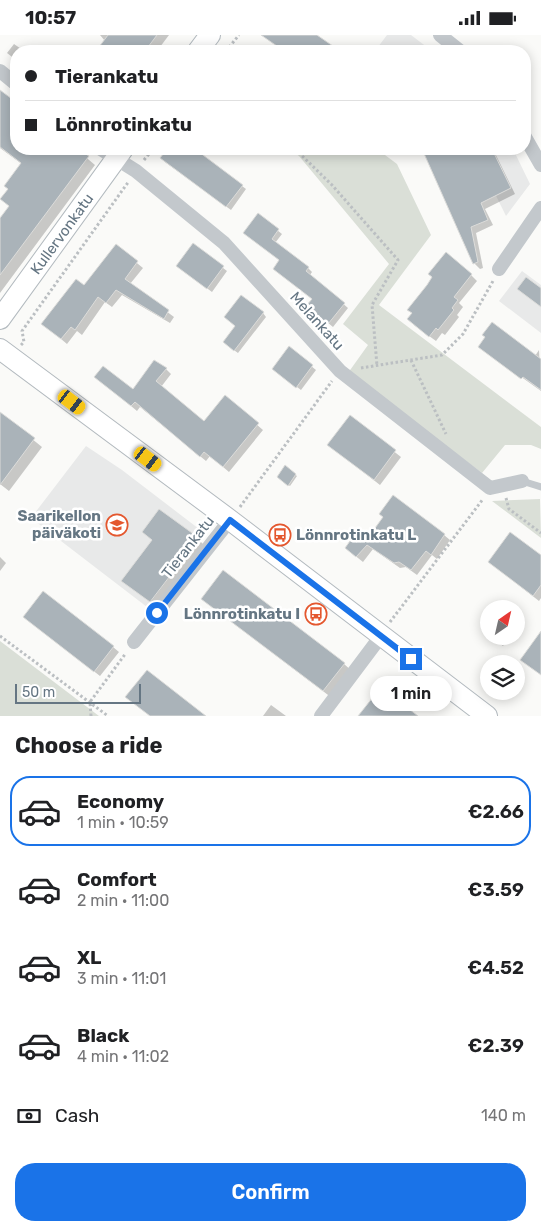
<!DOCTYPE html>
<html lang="en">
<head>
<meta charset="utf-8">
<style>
	body { margin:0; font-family:Rubik,sans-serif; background:#f6f6f6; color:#202124; height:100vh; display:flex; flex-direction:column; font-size:19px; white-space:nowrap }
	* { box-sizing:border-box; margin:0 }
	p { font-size:16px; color:#757577 }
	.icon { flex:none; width:28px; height:28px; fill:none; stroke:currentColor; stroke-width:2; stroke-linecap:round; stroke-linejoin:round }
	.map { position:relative; height:681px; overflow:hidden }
	.drawer { display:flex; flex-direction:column; background:#fff; flex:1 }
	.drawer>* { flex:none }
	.guide { position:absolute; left:10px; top:10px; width:521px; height:110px; border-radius:20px; box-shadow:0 2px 12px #0003; display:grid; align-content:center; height:110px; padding:0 15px; background:#fff }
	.needle { width:32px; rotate:34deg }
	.fabs { position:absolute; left:480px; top:565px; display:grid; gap:10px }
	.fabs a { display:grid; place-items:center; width:45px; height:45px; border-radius:50%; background:#fff; box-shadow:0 2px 12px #0003; font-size:25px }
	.scale { position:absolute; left:15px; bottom:12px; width:126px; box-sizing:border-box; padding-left:5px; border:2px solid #657683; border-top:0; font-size:14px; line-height:18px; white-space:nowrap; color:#657683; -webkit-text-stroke:4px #fff; paint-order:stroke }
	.end { position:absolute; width:22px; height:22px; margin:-11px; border:6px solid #1a73e8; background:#fff; box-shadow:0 0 0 2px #fff }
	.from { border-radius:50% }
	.bubble { position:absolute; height:35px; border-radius:18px; background:#fff; box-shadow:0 2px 12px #0003; font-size:16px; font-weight:600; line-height:35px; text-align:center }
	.car { position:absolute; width:15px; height:30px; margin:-15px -8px; border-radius:6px; box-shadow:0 0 4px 1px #0007; background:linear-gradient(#f5c518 24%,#345 0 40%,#f5c518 0 76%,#345 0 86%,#f5c518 0) }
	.guide b { display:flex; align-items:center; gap:18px; height:48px; font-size:19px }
	.guide b+b { border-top:1px solid #e0e0e0 }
	.guide i { width:12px; height:12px; background:#202124 }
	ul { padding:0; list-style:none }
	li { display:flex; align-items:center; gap:15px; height:70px; margin:0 10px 8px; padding:0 5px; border:2px solid transparent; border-radius:20px }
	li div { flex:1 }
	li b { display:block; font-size:19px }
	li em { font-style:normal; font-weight:600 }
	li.active { border-color:#1a73e8 }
	li>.icon { width:45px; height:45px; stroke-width:1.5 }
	h2 { padding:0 15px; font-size:22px; line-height:60px }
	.pay { display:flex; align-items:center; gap:12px; height:55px; padding:0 15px; font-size:19px }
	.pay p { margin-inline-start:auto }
	.cta { display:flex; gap:10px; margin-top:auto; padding:10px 15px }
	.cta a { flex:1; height:58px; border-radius:20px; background:#1a73e8; color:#fff; font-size:20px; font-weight:600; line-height:58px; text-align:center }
	.status { display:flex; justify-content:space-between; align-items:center; height:35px; padding:0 25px; background:#fff; direction:ltr }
	.status svg { height:14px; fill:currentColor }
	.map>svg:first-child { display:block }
	.built { fill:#e8e9e9 }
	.green { fill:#dadfd7 }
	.shadow { fill:#0003 }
	.building { fill:#aab3b9; stroke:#dcdcda }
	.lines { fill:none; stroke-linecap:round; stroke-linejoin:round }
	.secondary-casing { stroke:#b3babf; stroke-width:22 }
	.path { stroke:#bbbfc2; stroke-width:3; stroke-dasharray:2.5 2.5; stroke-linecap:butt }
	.lane { stroke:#c3c8cc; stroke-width:7 }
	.street { stroke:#c3c8cc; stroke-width:14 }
	.secondary { stroke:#fff; stroke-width:20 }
	.route { stroke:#1a73e8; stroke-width:6 }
	.labels { text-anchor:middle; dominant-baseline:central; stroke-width:5; stroke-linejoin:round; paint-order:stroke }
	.street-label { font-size:15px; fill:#657683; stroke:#fff }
	.poi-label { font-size:15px; font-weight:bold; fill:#657683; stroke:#fff; text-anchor:end }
</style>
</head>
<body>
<div class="status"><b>10:57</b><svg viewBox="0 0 49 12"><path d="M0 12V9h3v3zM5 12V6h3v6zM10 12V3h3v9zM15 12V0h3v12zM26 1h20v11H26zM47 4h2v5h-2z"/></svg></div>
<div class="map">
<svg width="541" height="681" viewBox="0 0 541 681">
	<rect width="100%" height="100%" fill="#fafaf8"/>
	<path class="built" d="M387,0h24l21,16h-57z
		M473,114h40l17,35 -24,32z
		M522,236l19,14v48l-42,-32z
		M86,411l36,24 81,62 -56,75 -116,-89z"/>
	<path class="green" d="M289,114h88l20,15 34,71 -52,70 162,122v22l-10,-4h-26l-23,28 -134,-100 20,-28 -25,-21 46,-60 -90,-108z
		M540,464l1,39 -49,-37z
		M0,606l99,75h-99z"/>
	<path class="shadow" d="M100,0h69l-12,16h-60l8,-10z
		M262,0h52l22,16h-53z
		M14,9l10,7h-8v9l-9,-7z
		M0,57l16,12v45h60l19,16 -95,128v-73l10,-13 -1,-18 13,-25 -22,-16z
		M169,114h24l49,37 4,3 -15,21 -66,-48 -3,-4z
		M423,114h45l12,8 -4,-8h17l22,45 -30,15 8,16 -17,8 7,35 -3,1 -6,-6z
		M258,180l24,19 -7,9 33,25 4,4 -2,3 38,33 -15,19 -22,-18 2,-9 -33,-39z
		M193,210l34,26 -15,21 -35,-26z
		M116,211l27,22 -13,16 44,33 -4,6 -48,-28 -10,12 -7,-5 -23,33 -5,-4 -10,13 -18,-15z
		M471,240l6,6 -18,22 4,4 -6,8 2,2 -14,18 -3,-2 -6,8 -22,-16z
		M263,278l3,4 -28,36 -10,-7z
		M289,313l27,22 -15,20 -24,-18z
		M539,315l2,41 -55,-39 49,4z
		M166,334l5,5 -10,13 43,35 21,-25 38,33 -34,42 -19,-16 -4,5 -66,-54 -3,4 -41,-34 37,14z
		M0,378l42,34 -33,44 -9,-7z
		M350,382l51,40 -21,28 -45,-35z
		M285,432l12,9 -7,10 -12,-9z
		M384,482l60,18 6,5 -13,19 -5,-4 -15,20 -11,-8 -6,1 -27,-19 -10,13 -10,-8 12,-10z
		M143,497l55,7 6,6 -47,62 -28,-21 24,-45z
		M541,521v42l-2,3 -50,-39z
		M0,522l6,6 -6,8z
		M211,571l133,58 8,7 -20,27z
		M488,584l1,1v15l-8,-6z
		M30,587l83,25 6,5 -19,24z
		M490,601h20l-7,10z
		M271,670l15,11h-23z"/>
	<path class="building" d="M108,0h49l-12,16h-49z
		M261,0h56l23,16h-56z
		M0,55l16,12v47h62l11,7 -89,119v-57l9,-12 -9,-7 8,-10 -4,-3 17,-23 -21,-16z
		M167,114h28l48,36 -17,22 -66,-49z
		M422,114h70l19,39 -30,15 7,17 -17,7 7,35 -5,2z
		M258,178l21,16 -7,10 37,28 -3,4 39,32 -17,21 -22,-18 6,-7 -39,-30 6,-9 -36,-27z
		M193,208l31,23 -17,23 -31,-23z
		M116,209l22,17 -13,18 44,31 -5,9 -48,-29 -10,13 -8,-6 -23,33 -4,-3 -10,12 -20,-15 35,-45 8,6z
		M446,217l26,22 -18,23 4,3 -6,8 2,2 -16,20 -2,-2 -7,9 -22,-18 5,-6 -5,-3 20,-25 5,-8 -4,-3z
		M526,242l15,11v19l-24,-18z
		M241,260l23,17 -30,39 -11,-9 12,-16 -11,-9z
		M492,287l49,37v31l-18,-13 -2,2 -43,-32 7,-10 -3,-2z
		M289,311l24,19 -17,23 -24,-19z
		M154,325l13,8 -11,13 48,40 21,-26 34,28 -36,44 -19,-15 -4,5 -65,-55 -4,4 -37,-29 9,-11 30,23z
		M0,377l35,26 -35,47z
		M350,380l46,35 -22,30 -47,-35z
		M285,430l11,9 -8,12 -11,-9z
		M393,460l52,39 -14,21 -5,-4 -15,19 -12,-8 -5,1 -27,-18 -11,12 -11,-9 10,-14 10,8 18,-25 -4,-3z
		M159,474l40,29 -49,64 -29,-21 31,-41 -10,-8z
		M510,497l31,23v30l-8,11 -45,-34z
		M223,535l122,93 -22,28 -122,-92z
		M43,556l71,55 -20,26 -71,-55z
		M541,596v44l-21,-15z
		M147,635l59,46h-56l-25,-19z
		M381,652l37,29h-60z"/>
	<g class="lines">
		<g class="secondary-casing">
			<path id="secondary" d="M198,16l12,-16
				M0,284l123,-170
				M0,314l230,171 257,196"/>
		</g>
		<path class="path" d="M226,16l13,-16
			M295,114l37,36 66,75 -26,45 5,61
			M144,125l9,-11
			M21,310l3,-3 -2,-11 107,-150
			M411,325l35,74
			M361,333l81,-13 21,-21 30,-53
			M506,463l3,11 32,24
			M240,472l92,-126
			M390,587l93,-123
			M0,601l108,80
			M91,681l-1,-14 36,-49"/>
		<path class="lane" d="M522,446l19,6"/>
		<path class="street" d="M440,0l20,16
			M0,36l16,13
			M525,102l16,28
			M101,114l35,22 88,72 116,128 150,117 32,-7
			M499,234l42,-61
			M134,607l96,-122
			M321,681l60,-80"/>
		<use href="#secondary" class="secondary"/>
	</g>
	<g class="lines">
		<path class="route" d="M157,578l73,-93 181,139"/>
	</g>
	<defs>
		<g id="school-ring" transform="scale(1.125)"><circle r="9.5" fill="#fff" stroke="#e4572e" stroke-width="1.5"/><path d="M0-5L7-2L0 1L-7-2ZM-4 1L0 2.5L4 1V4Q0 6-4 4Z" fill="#e4572e"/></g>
		<g id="bus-ring" transform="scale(1.125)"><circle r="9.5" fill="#fff" stroke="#e4572e" stroke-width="1.5"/><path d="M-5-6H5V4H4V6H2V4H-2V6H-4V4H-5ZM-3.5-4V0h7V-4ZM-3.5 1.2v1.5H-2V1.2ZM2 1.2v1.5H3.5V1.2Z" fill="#e4572e"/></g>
	</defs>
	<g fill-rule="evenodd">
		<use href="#school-ring" x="117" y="490"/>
		<use href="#bus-ring" x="280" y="500"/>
		<use href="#bus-ring" x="316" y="579"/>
	</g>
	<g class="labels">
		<g class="street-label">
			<text transform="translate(62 199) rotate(-54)">Kullervonkatu</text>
			<text transform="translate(317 286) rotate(48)">Melankatu</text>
			<text transform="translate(188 512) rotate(-52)">Tierankatu</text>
		</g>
		<g class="poi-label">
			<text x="101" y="481">Saarikellon<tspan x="101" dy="17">päiväkoti</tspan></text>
			<text x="296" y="500" text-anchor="start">Lönnrotinkatu L</text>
			<text x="300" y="579">Lönnrotinkatu I</text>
		</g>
	</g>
</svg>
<div class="fabs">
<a><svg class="needle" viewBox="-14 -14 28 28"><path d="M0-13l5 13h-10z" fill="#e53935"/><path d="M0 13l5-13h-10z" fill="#757577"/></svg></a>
<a><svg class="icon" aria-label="layers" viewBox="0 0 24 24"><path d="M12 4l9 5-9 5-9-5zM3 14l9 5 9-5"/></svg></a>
</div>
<div class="scale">50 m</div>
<i class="end from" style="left:157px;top:578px"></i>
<i class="end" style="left:411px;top:624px"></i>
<div class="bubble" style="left:370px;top:641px;width:82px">1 min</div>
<i class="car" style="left:72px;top:367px;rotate:127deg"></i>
<i class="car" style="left:148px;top:424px;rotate:127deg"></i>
<div class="guide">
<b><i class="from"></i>Tierankatu</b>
<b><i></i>Lönnrotinkatu</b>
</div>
</div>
<section class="drawer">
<h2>Choose a ride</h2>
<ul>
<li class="active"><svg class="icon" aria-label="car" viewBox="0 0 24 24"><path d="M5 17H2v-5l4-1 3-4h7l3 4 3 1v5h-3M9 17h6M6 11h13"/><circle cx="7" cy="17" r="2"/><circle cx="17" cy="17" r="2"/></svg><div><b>Economy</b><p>1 min · 10:59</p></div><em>€2.66</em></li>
<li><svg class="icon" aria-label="car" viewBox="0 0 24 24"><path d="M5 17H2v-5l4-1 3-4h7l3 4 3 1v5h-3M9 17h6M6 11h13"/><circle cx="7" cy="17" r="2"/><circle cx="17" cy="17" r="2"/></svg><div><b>Comfort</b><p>2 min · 11:00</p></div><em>€3.59</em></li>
<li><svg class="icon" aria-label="car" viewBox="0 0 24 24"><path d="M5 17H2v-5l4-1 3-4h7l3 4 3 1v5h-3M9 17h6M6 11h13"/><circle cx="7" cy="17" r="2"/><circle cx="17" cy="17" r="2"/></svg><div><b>XL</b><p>3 min · 11:01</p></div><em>€4.52</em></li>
<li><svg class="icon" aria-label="car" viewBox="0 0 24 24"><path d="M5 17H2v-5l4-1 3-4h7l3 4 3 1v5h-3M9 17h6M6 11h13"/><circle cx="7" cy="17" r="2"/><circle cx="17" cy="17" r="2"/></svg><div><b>Black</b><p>4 min · 11:02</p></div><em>€2.39</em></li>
</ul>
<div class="pay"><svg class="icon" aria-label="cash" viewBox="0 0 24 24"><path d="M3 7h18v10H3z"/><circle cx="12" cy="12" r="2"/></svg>Cash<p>140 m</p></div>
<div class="cta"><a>Confirm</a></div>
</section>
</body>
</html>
